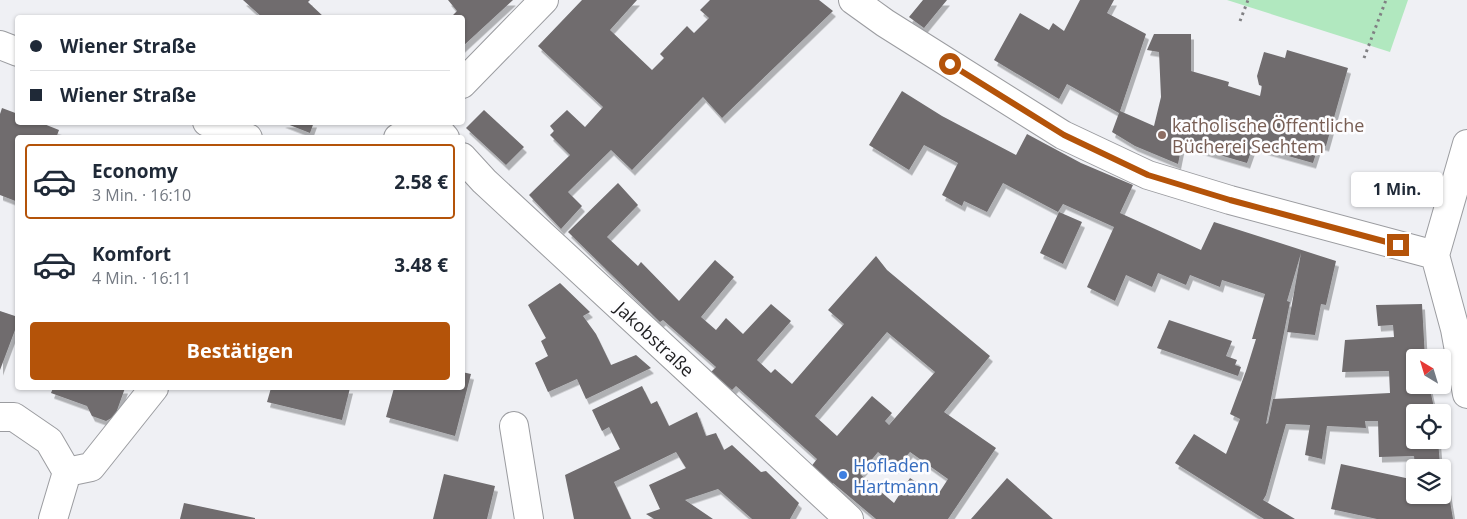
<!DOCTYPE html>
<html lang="de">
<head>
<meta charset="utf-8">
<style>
	body { margin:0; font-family:"Open Sans",sans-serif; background:#f6f6f7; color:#1f2937; height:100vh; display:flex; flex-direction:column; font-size:19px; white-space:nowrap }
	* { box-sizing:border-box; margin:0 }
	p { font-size:16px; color:#747a83 }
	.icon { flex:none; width:28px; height:28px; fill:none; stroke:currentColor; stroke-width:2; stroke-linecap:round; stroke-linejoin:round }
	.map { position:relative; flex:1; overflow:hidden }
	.details { position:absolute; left:15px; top:135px; width:450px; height:255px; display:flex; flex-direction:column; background:#fff; border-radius:5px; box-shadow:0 1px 4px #0004 }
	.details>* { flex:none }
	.hud { position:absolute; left:15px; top:15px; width:450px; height:110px; border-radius:5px; box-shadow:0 1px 4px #0004; display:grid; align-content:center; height:110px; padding:0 15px; background:#fff }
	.needle { width:32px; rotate:322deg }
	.buttons { position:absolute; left:1406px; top:349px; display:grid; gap:10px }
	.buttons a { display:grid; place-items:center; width:45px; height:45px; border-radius:5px; background:#fff; box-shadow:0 1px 4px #0004; font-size:25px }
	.end { position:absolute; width:22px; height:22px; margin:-11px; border:6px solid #b45309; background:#fff; box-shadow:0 0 0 2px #fff }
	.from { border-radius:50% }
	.bubble { position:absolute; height:35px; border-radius:5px; background:#fff; box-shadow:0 1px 4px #0004; font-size:16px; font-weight:700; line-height:35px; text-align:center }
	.hud b { display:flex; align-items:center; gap:18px; height:48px; font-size:19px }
	.hud b+b { border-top:1px solid #e0e1e3 }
	.hud i { width:12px; height:12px; background:#1f2937 }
	ul { padding:9px 0 0; list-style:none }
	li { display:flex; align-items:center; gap:15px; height:75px; margin:0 10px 8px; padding:0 5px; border:2px solid transparent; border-radius:5px }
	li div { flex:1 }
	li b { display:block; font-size:19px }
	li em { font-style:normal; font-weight:700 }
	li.on { border-color:#b45309 }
	li>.icon { width:45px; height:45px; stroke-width:1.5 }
	.cta { display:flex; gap:10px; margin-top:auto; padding:10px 15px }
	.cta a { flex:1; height:58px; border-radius:5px; background:#b45309; color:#fff; font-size:20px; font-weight:700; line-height:58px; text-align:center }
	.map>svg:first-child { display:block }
	.green { fill:#b1e8bf }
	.building { fill:#6f6c6e; fill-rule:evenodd; filter:url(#shadow) }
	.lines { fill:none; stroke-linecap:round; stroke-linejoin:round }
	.minor-casing { stroke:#9b9ca0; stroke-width:30 }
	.path { stroke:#808083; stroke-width:3; stroke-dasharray:2.5 4; stroke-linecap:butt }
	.minor { stroke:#fff; stroke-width:28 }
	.route { stroke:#b45309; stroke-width:6 }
	.education-dot { fill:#8d6e63; stroke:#fdfdff; stroke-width:2 }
	.shop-dot { fill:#3f7fe0; stroke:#fdfdff; stroke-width:2 }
	.labels { text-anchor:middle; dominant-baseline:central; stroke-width:5; stroke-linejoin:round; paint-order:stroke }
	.education-label { font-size:18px; fill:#785e54; stroke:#fdfdff; text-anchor:start }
	.street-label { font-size:18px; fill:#1e1e20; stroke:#fdfdff }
	.shop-label { font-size:18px; fill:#366cbe; stroke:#fdfdff; text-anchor:start }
</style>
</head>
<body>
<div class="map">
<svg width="1467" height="519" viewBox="0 0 1467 519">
	<defs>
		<filter id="shadow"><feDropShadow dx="3" dy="5.5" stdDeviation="0" flood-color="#0004"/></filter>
	</defs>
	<rect width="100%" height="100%" fill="#eff0f4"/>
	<path class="green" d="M1227,0h181l-18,52z"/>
	<path class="building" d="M243,0h67l-2,2 17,16h-62z
		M448,0h65l-51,47v-29h-12l7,-7z
		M582,0h55l-27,30 42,40 12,-12 -4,-4 27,-28 7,7 15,-15 -9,-8 10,-10h109l14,11 -111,107 -19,-21 -71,73 -21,-20 -43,42 14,14 -21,23 -32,-34 41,-40 -20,-20 4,-4 -4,-5 17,-16 18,17 18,-20 -65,-61z
		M923,0h24l-23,28 -15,-11z
		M1080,0h34l-7,13 39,21 -26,77 34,15 7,-29 -2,-45 -12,-2 7,-16h37v37l38,11 -1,4 32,10 2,-10 -3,-1 -2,-9 7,-24 21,6 2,-8 61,18 -22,78 -7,-2 -6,19 -60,-17 -6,17 -65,-19 -4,20 -43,-18 -23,-14 7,-19 -52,-29 -8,15 -65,-39 26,-47 29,17 4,-7 11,8z
		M902,91l40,25 74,39 11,-21 54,29 52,22 -13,28 81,37 13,-28 122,39 -10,44 -5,-1 -6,31 -28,-3 14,-79 -14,48 3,1 -24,122 2,-1 5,-24 117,-6 -1,-22 -47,1 3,-32 49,-3 -1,-12 -15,1 -2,-21 46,-1 3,54h-10v27h14l6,27h-20v28h23l2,25 -25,2 -1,-11 -35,1 -1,-36h-13l1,7 -39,-2 -5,33 -17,-4 5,-30 -24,-1 -20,71 -3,5 32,19h-31l-89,-56 19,-29 32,20 14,-35 -10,-5 16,-43 10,-32h-4l13,-45 -43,-14 -2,7 -30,-12 -4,10 -28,-12 -6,14 -26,-12 -11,26 -28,-14 27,-60 -51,-23 -5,8 -55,-29 -16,29 -23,-11 -2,5 -20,-11 16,-32 -34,-18 -15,25 -40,-25z
		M2,108l16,6v8h21l20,8 -3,8h-38v64l-18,-7v-81z
		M484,110l40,37 -18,18 -40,-37z
		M282,122h32l-4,11z
		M618,183l20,22 -31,32 31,29 3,-4 38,39 36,-41 19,17 -33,40 15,13 10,-12 17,16 28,-30 20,17 -34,39 14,13 4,-4 17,15 52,-60 -16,-14 48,-54 11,14 103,86 -46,56 52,36 -48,71h-72l-43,-36 -2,3 -21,-18 7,-9 -81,-73 -4,4 -21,-18 5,-5 -53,-47 -3,2 -92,-90zM887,332l48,40 -46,53 -4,-4 7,-8 -20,-17 -35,40 -22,-20zM878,452l18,16 14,-16 38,27 -11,17 -27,-18 -16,25 -34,-29z
		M1059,212l23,10 -19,42 -23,-11z
		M560,283l30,29 -7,4 13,18 15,31 25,-10 15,13 -65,31 -9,-20 -29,13 -13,-29 13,-7 -7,-15 5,-3 -18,-33z
		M0,311l18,6v5l-18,48z
		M1169,320l63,21 -6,15 11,4 -2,5 6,2 -3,9 -81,-28z
		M462,372l9,2 -16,62 -69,-19 8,-29h68z
		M642,386l9,18 6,-3 12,25 28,-14 9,24 10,-3 8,17 8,-5 29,27 5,-1 33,32 -9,16h-38l-34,-30 -33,11 28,19h-59l-8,-5 14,-5 -11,-24 37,-17 -10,-16 -62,30 17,37h-57l-9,-44 55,-26 -11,-22 -7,4 -10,-21z
		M53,388h72l-10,28 -9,5 -14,-5 -5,-10 -36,-13z
		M271,388h79l-8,32 -75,-18z
		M1341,464l74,16v15h27v-13l5,1 6,36h-76l-46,-10z
		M444,474l51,12 -8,33h-54z
		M1007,478l46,41h-82z
		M184,503l71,15v1h-75z"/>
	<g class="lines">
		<g class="minor-casing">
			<path id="minor" d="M853,0l32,23 178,112 85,40 82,25 205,55
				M0,45l18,7
				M462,84l82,-84
				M207,122l41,16
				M431,122l14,16
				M398,138l25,-16
				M1467,144l-32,111 20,74 12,65
				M462,157l22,24 365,338
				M0,417h14l35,24 18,31 -14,47
				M514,426l15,93
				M67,472l24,-5 63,-79"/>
		</g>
		<path class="path" d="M1240,21l8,-21
			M1364,58l22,-58"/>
		<use href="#minor" class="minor"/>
	</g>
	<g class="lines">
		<path class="route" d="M950,64l114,71 84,40 82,25 168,45"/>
	</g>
	<circle class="education-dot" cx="1162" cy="135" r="5"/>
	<circle class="shop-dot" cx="843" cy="475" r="5"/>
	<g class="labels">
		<g class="education-label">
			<text x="1172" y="125">katholische Öffentliche<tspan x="1172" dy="21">Bücherei Sechtem</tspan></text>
		</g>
		<g class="street-label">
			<text transform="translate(655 339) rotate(43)">Jakobstraße</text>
		</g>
		<g class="shop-label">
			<text x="853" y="465">Hofladen<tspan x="853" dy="21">Hartmann</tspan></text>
		</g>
	</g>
</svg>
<div class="buttons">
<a><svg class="needle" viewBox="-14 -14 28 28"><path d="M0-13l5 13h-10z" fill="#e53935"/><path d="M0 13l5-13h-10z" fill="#747a83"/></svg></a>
<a><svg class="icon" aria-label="locate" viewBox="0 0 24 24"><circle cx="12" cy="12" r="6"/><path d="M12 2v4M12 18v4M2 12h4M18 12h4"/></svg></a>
<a><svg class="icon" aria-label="layers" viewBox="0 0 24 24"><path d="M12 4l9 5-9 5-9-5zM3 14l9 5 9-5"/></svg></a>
</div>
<i class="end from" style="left:950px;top:64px"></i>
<i class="end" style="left:1398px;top:245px"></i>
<div class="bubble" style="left:1351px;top:172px;width:92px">1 Min.</div>
<div class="hud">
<b><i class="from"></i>Wiener Straße</b>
<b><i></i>Wiener Straße</b>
</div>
<section class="details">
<ul>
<li class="on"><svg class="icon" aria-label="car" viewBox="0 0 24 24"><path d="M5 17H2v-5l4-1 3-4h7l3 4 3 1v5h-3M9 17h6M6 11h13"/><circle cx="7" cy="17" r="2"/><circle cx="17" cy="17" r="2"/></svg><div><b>Economy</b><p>3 Min. · 16:10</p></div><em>2.58 €</em></li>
<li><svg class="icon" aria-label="car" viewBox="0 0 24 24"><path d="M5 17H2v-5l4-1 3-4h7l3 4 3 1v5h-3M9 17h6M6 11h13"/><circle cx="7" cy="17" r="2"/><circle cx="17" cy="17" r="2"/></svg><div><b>Komfort</b><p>4 Min. · 16:11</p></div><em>3.48 €</em></li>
</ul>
<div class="cta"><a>Bestätigen</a></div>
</section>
</div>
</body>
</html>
